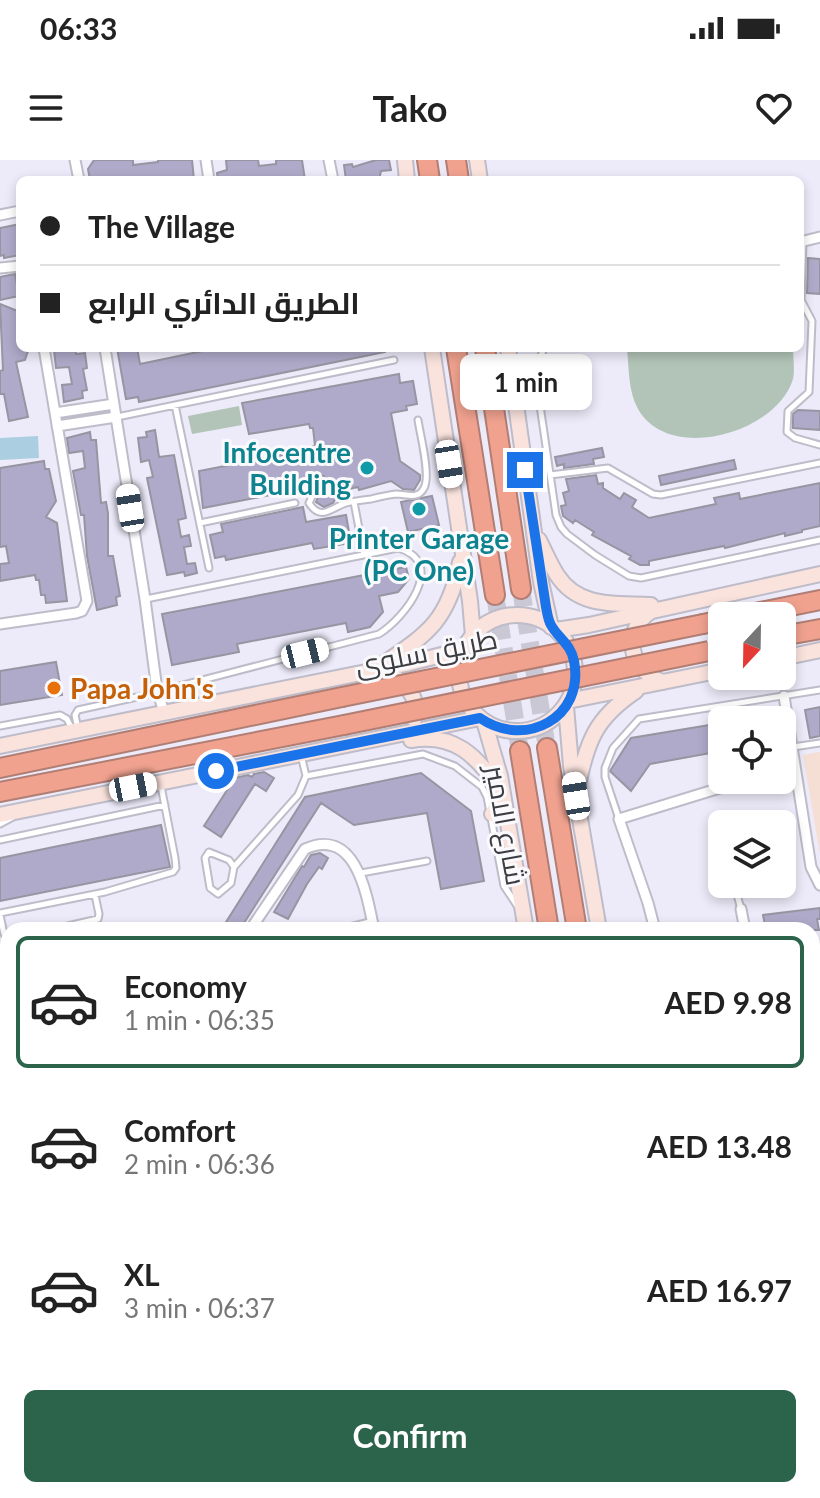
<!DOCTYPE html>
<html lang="en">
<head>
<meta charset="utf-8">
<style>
	body { margin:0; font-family:Lato,Cairo,sans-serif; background:#f2f2f2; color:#222; height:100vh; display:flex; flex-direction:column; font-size:30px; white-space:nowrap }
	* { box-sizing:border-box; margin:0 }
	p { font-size:26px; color:#767676 }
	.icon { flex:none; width:44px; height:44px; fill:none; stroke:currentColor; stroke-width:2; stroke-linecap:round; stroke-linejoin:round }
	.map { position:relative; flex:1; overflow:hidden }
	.side { position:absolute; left:0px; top:762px; width:820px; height:576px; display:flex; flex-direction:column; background:#fff; border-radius:24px 24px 0 0; box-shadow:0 4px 12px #0003 }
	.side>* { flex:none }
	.banner { position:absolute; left:16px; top:16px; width:788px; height:176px; border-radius:12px; box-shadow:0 4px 12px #0003; display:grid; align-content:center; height:176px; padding:0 24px; background:#fff }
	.needle { width:52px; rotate:202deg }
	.fabs { position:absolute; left:708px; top:442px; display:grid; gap:16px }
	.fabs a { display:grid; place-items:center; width:88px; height:88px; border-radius:12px; background:#fff; box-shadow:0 4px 12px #0003; font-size:40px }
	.end { position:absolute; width:36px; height:36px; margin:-18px; border:10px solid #1a73e8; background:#fff; box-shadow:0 0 0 4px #fff }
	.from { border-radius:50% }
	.bubble { position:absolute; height:56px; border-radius:12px; background:#fff; box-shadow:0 4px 12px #0003; font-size:26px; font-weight:700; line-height:56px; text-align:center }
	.car { position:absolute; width:24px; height:48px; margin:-24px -12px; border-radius:10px; box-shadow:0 0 6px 2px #0007; background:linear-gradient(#fff 24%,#345 0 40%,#fff 0 76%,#345 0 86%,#fff 0) }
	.banner b { display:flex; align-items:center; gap:28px; height:76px; font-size:30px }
	.banner b+b { border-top:2px solid #e0e0e0 }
	.banner i { width:20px; height:20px; background:#222 }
	ul { padding:14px 0 0; list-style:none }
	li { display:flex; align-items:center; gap:24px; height:132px; margin:0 16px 12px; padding:0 8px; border:4px solid transparent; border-radius:12px }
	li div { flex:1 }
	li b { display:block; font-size:30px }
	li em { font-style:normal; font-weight:700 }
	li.selected { border-color:#2b634b }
	li>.icon { width:72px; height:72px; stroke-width:1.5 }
	.button { display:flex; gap:16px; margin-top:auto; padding:16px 24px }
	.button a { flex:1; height:92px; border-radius:12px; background:#2b634b; color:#fff; font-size:32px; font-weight:700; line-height:92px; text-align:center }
	.status { display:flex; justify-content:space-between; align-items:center; height:56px; padding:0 40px; background:#fff; direction:ltr }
	.status svg { height:22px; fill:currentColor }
	header { display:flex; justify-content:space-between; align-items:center; height:104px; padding:0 24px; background:#fff; font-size:36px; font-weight:700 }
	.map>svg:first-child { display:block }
	.education { fill:#f5ded3 }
	.green { fill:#b2c4b7 }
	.water { fill:#accee1 }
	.building { fill:#afaac9; stroke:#9795a2; stroke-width:2 }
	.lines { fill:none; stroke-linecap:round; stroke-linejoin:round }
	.motorway-tunnel { stroke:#cac8d4; stroke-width:18; stroke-dasharray:18 9; stroke-linecap:butt }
	.service-casing { stroke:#bebcc9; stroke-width:9 }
	.minor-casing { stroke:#bebcc9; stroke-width:13 }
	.secondary-casing { stroke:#bebcc9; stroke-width:18 }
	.motorway-casing { stroke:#b17e74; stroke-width:22 }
	.service { stroke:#fff; stroke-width:5 }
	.minor { stroke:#fff; stroke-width:9 }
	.secondary { stroke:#fae3dd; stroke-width:14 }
	.motorway { stroke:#f0a28f; stroke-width:18 }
	.motorway-bridge-casing { stroke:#b17e74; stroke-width:22; stroke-linecap:butt }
	.motorway-bridge { stroke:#f0a28f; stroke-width:18 }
	.route { stroke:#1a73e8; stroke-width:10 }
	.culture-dot { fill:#0f9aa8; stroke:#fafafd; stroke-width:3 }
	.food-dot { fill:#e8710a; stroke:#fafafd; stroke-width:3 }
	.labels { text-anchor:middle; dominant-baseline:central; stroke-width:6; stroke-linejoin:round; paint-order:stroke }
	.culture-label { font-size:28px; font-weight:bold; fill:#0d838f; stroke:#fafafd; text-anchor:end }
	.street-label { font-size:28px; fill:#3c3c41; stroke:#fafafd }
	.food-label { font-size:28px; font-weight:bold; fill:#c56008; stroke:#fafafd; text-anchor:start }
</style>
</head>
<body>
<div class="status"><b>06:33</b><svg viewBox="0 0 49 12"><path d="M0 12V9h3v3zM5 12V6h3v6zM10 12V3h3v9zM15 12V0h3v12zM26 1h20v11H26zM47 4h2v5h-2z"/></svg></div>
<header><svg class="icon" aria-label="menu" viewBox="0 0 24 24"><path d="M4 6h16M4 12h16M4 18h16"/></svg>Tako<svg class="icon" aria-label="heart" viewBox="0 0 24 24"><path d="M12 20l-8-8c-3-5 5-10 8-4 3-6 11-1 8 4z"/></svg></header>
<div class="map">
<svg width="820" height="1338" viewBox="0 0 820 1338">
	<rect width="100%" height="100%" fill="#edebf9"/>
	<path class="education" d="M820,592v102l-17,-99z"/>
	<path class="green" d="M627,188h166c0,9 2,22 0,31 -16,54 -124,85 -155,30 -10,-18 -9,-41 -11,-61z
		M239,246l3,19 -50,9 -4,-18z"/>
	<path class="water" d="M38,276l1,22 -39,2v-22z"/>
	<path class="building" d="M94,0h39v5l25,-3v-2h34l2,20h-104l-2,-11z
		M226,0h32l1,6 17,-2v-4h26l3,20h-87l-1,-7 10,-3z
		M376,0h13l2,10 -10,1 -2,9h-33l-2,-15 8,-1 1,3z
		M20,64v31l-16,3v-3l-4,1v-28z
		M808,98l12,1v35l-13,-1z
		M15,114l4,22 -19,4v-23z
		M0,144l20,8v36h9l-4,12 -9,2 12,55 -19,4 -5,-27h-4v-23l3,-1z
		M75,188l1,6 9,-1 2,15 -4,1 4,21 -5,1 1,7 -19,4 -2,-17 10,-1 -3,-17 -13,1 -2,-18z
		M117,188h20l3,16 77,-16h168v4l-246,50 -1,-5 -12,2z
		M399,214l1,9 13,-2 4,23 -11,2 1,4 -16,3 9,48 20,14v5l-6,10 -11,-1 -12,-8 -32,9 -1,-3 -18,4 -7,12 -9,4 -8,-5 9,-22 -1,-4 -5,-1 -7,9 -9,2 -1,-6 -17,3 1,9 -83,16 -4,-37 98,-19 -1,-3 19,-3 -2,-18h-3l-1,-4 -60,10 -7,-31z
		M798,250l22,1v19l-27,-2v-14z
		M155,270l4,27 15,-2 12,63 -8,2 3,17 8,-2 2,11 -7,1 3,17 8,-1 2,10 -12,3 -1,-4 -17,3 -20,-97 6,-1 -4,-17 -8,2 -3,-24 9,-1 -1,-5z
		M90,272l1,8h5l5,63 5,-1 2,11v43h5l7,40 -4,1 1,8 -20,5 -10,-54 -3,-41h-3l-8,-44 12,-3 -2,-17 -14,2 -2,-15z
		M602,288l2,9 -11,2 1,5 -30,4v-4l-7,2 -2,-9z
		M734,300l2,9 -75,16 -2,-9z
		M44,301l1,8h4l7,32 -10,16 11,6 10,78 -21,2 -1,-8h-4l-2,-15h-3l-1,-5 -35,6v-17l9,-1 -3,-17 -6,1v-79z
		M596,315l2,9 5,-1v5l17,11 4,-6 12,7 -4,7 17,11 67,-14 -2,-6 25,-5 1,6 80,-16v43l-18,4v2l-17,4v-3l-60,15 -1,-2 -75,15v4h-9l-11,-6 2,-3 -39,-21 2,-3 -19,-12 -2,3 -10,-7 -2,-10 5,-1 -3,-12 6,-2 -3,-12z
		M432,336l7,29 -31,7 -7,-30z
		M303,347l3,15 40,-7 5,28 -37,6 -2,-6 -86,17 -1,-4 -10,2 -5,-23 13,-3 -2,-8z
		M406,407l3,12 -11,13 -19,4 4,16 -13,15 -22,5 -2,-9 -109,21 2,8 -67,13 -10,-51z
		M56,502l6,33 -62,10v-34z
		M820,547v29l-10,2 -5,-28z
		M722,563v28l-72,13 -19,27 -21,-20 21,-33z
		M264,612l10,6 -8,13 -11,-7 -34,53 -17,-11 31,-48 13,-3 4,2 2,-3z
		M421,613l50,38 13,70 -43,8 -14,-76 -73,12 -33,-22 -75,117 -8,10h-17l84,-133z
		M161,665l9,42 -170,34v-43z
		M320,693l8,5 -6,11 -3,-2 -12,17 -19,35 -14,-7 28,-46 2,1 7,-12z
		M820,748v11h-3l2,11h-53l-3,-15z"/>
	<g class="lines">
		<path class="motorway-tunnel" d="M521,429l26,159
			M495,435l25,156"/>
		<g class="service-casing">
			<path id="service" d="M803,82l-2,58 11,21 -3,71 -21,19 -1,21 8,6 25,7
				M544,188l-7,18v19l19,130 5,12 6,7 28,21 34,21 12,2 179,-38
				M175,245l34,163
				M117,257l277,-57
				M550,315l58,-7 45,26 8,1 159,-32
				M320,320l-11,23c12,19 23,4 37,0 8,-2 17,-3 25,-4 8,-2 17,-4 25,-5 11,0 22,6 28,-6 7,-12 -4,-54 -6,-68
				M354,342l10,53
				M200,363l95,-20
				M0,566l60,-11 7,4 5,10
				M78,569l-3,-14 3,-5 59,-13 242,-63c26,-16 69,-72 19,-86l-252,51
				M793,587l27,-4
				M306,616l117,-22 32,12 27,21 5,10 17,89 14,21
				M619,659l-14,-42v-9l8,-20 26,-29 181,-29
				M0,664l13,-7
				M0,680l165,-35
				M721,681l1,2
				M209,692l20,8 5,7 -3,16 -13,11 -8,-6 -5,-30z
				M234,707l64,-72 8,-19 -5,-21
				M361,713l66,-12
				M734,724l7,25
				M0,753l105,-21 68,-20 3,-4 -1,-10 -14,-72
				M0,755l4,19 4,4
				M50,770l48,-11 1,-5 -4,-19
				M812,996l8,1
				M812,1078h8
				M812,1101l8,1"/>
		</g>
		<g class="minor-casing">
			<path id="minor" d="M75,0l4,20
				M206,0l3,20
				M329,0l4,20
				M0,55l20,-4
				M800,82l20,-5
				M0,108l20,-2
				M105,188l40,251 12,91 7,22
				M55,253l59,-9
				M57,266l59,-9
				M0,464l76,-11 6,-2 5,-10 -43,-253
				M784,536l27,171 9,18
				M741,749l4,21
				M250,770l55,-81c51,-23 62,46 69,81
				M345,770l28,-7
				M655,770l-7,-27 -29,-84 127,-39
				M7,814l1,4
				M0,946l8,-1
				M812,960h8
				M3,1012l5,-1
				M0,1166h8
				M812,1261l8,1
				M268,1330l1,8
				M540,1330h1
				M783,1330l1,8
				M62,1338v-8
				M117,1338v-8
				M804,1338l16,-2"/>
		</g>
		<g class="secondary-casing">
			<path id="secondary" d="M405,0l2,20
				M477,0l3,20
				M432,188l38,253 3,35
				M508,188l33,234 10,45
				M539,380c6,12 11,24 18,35 22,34 60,28 94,30
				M650,452c-30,21 -19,60 13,70
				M459 513a58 58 0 1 1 116 0a58 58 0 1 1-116 0Z
				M556,470l33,-5 231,-51
				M782,498l38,-8
				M379,507c48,-33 69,-45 81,-105
				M398,519c14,14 20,19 16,40
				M568,541l154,-31
				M566,546l5,60 28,164
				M484,561l16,55 26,154
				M411,580c43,-7 65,15 88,48
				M0,586l406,-82 59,-15
				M577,629c11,-48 17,-70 59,-98
				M492,654l11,-18
				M0,655l480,-97
				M621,1330l1,8"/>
		</g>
		<g class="motorway-casing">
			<path id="motorway" d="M427,0l3,20
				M456,0l3,20
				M456,188l39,247
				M485,188l36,241
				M741,456l79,-16
				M703,464l19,-4
				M782,476l38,-7
				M547,588l30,182
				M520,591l29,179
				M0,608l342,-71
				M0,632l344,-67
				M644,1330l1,8
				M671,1330l2,8
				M689,1330l1,8"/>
		</g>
		<use href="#service" class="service"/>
		<use href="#minor" class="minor"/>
		<use href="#secondary" class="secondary"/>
		<use href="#motorway" class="motorway"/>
		<g class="motorway-bridge-casing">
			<path id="motorway-bridge" d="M342,537l361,-73
				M344,565l365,-74"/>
		</g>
		<use href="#motorway-bridge" class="motorway-bridge"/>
	</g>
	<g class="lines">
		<path class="route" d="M216,611l264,-53c45,31 105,0 94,-57 -3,-17 -16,-23 -23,-36 -3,-5 -4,-13 -5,-18l-21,-137"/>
	</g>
	<g class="culture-dot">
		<circle cx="367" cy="308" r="8"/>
		<circle cx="419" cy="349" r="8"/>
	</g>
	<circle class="food-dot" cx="54" cy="528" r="8"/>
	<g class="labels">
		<g class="culture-label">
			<text x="351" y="292">Infocentre<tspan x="351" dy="32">Building</tspan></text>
			<text x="419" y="378" text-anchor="middle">Printer Garage<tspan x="419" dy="32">(PC One)</tspan></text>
		</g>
		<g class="street-label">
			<text transform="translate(426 491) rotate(-11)">طريق سلوى</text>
			<text transform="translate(507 665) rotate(80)">شارع الامير</text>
		</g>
		<g class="food-label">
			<text x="70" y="528">Papa John's</text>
		</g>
	</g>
</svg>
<div class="fabs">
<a><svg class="needle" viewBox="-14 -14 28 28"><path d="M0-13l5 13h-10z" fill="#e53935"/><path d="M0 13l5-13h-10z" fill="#767676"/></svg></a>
<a><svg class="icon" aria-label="locate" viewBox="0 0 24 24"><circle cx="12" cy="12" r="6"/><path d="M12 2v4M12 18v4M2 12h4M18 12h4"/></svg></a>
<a><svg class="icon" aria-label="layers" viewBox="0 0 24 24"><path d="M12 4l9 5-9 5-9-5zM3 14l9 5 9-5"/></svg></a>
</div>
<i class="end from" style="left:216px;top:611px"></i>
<i class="end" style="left:525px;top:310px"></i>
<div class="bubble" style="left:460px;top:194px;width:132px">1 min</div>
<i class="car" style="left:449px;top:304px;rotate:171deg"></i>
<i class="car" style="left:130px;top:348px;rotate:351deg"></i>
<i class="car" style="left:305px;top:493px;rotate:76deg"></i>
<i class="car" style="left:133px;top:627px;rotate:79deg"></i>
<i class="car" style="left:576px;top:636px;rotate:351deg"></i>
<div class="banner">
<b><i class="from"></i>The Village</b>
<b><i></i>الطريق الدائري الرابع</b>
</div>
<section class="side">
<ul>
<li class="selected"><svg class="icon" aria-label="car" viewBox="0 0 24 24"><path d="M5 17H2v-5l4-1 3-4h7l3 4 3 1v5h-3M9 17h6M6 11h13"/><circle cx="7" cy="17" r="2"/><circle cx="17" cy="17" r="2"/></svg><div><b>Economy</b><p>1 min · 06:35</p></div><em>AED 9.98</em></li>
<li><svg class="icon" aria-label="car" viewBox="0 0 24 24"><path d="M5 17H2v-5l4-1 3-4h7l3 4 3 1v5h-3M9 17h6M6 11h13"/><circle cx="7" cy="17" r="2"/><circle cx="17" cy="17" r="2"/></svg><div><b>Comfort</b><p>2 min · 06:36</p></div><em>AED 13.48</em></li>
<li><svg class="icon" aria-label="car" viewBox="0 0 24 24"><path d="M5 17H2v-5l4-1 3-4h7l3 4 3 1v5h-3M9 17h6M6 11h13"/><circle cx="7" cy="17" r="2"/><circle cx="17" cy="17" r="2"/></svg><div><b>XL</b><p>3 min · 06:37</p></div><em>AED 16.97</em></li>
</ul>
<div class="button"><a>Confirm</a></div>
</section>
</div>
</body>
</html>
